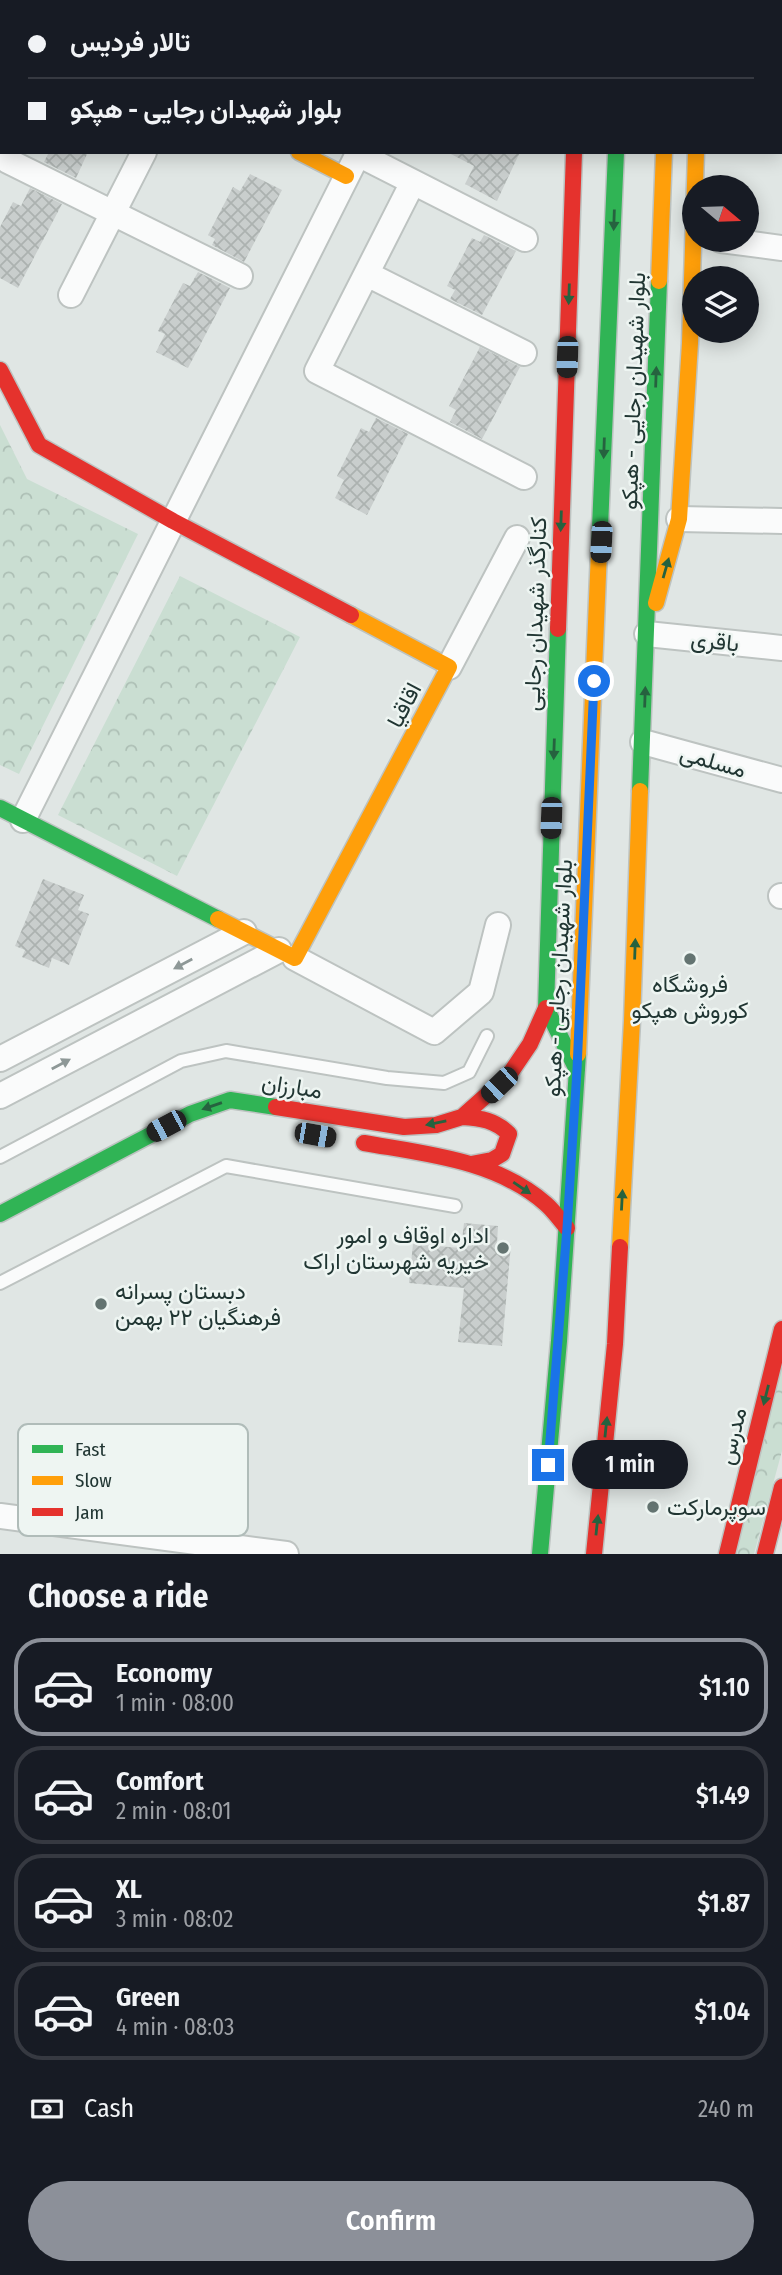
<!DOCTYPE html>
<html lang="en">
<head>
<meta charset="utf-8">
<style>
	body { margin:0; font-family:"Fira Sans Condensed",Vazirmatn,sans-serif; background:#242831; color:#f1f3f6; height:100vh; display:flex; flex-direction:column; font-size:26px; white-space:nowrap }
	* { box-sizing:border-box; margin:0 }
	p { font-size:23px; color:#9ea1a6 }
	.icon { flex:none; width:38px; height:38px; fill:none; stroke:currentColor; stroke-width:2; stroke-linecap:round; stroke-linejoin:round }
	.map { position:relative; height:1554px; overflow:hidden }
	.details { display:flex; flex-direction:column; background:#171b24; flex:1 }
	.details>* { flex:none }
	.top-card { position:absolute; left:0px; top:0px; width:782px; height:154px; box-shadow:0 4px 18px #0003; display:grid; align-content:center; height:154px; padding:0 28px; background:#171b24 }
	.needle { width:46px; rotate:109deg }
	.buttons { position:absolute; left:682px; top:175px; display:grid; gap:14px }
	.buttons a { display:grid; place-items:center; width:77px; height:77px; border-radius:50%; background:#171b24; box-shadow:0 4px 18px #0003; font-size:35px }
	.end { position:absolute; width:32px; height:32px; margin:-16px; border:9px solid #1a73e8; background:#fff; box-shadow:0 0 0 4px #fff }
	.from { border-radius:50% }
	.bubble { position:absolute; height:49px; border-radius:24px; background:#171b24; box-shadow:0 4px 18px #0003; font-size:23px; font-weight:600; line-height:49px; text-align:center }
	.car { position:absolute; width:21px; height:42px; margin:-21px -10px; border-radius:9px; box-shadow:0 0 5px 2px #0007; background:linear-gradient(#222 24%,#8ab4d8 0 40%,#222 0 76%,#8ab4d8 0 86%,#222 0) }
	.top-card b { display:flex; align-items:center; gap:24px; height:66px; font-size:26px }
	.top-card b+b { border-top:2px solid #363941 }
	.top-card i { width:18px; height:18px; background:#f1f3f6 }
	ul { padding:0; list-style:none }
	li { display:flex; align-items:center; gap:21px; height:98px; margin:0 14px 10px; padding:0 14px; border:4px solid #363941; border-radius:28px }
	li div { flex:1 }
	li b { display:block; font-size:26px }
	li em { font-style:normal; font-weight:600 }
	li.on { border-color:#8c9099 }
	li>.icon { width:63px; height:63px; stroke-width:1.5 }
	h2 { padding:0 28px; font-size:32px; line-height:84px }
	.pay { display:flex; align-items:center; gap:18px; height:77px; padding:0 28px; font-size:26px }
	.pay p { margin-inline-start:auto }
	.action { display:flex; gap:14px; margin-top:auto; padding:14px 28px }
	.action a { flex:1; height:80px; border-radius:42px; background:#8c9099; color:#fff; font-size:28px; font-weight:600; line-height:80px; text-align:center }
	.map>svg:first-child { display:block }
	.forest { fill:url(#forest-crowns) }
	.building { fill:url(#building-cross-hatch) }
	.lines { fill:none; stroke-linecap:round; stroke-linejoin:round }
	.lane-casing { stroke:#bdc3c1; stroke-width:16 }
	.street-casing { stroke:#bdc3c1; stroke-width:28 }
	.fast-casing { stroke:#bdc3c1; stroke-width:19 }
	.slow-casing { stroke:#bdc3c1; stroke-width:19 }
	.jam-casing { stroke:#bdc3c1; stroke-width:19 }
	.lane { stroke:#fafbfb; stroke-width:12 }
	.street { stroke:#fafbfb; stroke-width:24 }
	.fast { stroke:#30b455; stroke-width:16 }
	.slow { stroke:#ff9f0a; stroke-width:16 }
	.jam { stroke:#e5322d; stroke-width:16 }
	.oneway { fill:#26623f }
	.oneway2 { fill:#8e9897 }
	.route { stroke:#1a73e8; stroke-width:9 }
	.poi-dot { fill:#647471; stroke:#eef5f2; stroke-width:2.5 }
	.labels { text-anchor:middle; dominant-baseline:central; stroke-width:5; stroke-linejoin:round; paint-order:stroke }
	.street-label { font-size:23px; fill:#213633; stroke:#eef5f2 }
	.poi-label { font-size:23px; fill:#213633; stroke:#eef5f2; text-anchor:start }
	.key { fill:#eef5f2; stroke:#b0bcb9; stroke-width:2 }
	.key-label { font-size:19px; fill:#213633 }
</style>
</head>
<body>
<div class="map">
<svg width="782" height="1554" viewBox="0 0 782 1554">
	<defs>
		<pattern id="forest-crowns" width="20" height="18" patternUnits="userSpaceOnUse" patternTransform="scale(1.75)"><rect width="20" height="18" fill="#caded2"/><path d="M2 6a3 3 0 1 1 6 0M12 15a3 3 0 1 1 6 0" fill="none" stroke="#adbfb5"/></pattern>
		<pattern id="building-cross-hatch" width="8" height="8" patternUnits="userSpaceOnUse" patternTransform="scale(1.75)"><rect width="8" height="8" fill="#c9cecd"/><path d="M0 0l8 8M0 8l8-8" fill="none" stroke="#acb2b0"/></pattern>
	</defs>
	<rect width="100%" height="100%" fill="#e0e6e4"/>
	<path class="forest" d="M0,425l27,54 111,55 -119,240 -19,-9z
		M180,576l120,61 -123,239 -119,-61z
		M782,1358v93l-28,103h-20z"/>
	<path class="building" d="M49,152h39l-12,26 -32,-16z
		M447,152h73l-23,49 -32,-17 9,-18z
		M250,174l32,16 -38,72 -32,-17 3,-6 -7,-4 25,-48 7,4z
		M30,188l32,16 -44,84 -18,-10v-51l13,-25 8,4z
		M484,235l32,16 -34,64 -32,-16 5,-9 -8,-4 25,-48 8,4z
		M198,272l32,16 -42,80 -32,-16 9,-18 -7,-3 25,-48 7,3z
		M480,347l40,20 -38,72 -32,-17 6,-12 -7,-4z
		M376,418l32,16 -41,81 -32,-17 9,-18 -7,-4 24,-48 8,4z
		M43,879l41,16 -6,15 11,4 -20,51 -17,-7 -3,10 -27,-11 3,-7 -10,-4z
		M464,1223l34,3 -1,17 14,1 -9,102 -44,-4 6,-54 -55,-5 4,-39 48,4z"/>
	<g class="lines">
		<g class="lane-casing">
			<path id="lane" d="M0,1157l181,-96 45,-10 161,27 57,5 25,-11 18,-36
				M0,1283l226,-117 229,40"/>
		</g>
		<g class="street-casing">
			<path id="street" d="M328,0l3,2
				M220,2l1,-2
				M390,2v-2
				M358,154l167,85
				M8,161l232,115
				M413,182l-96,189 207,106
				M721,240l61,8
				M367,274l157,79
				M71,295l73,-143
				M679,519l103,2
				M647,634l135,14
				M449,667l68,-129
				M643,742l139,38
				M23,820l336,-668
				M781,896h1
				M295,958l139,74 47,-40 17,-67
				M0,1059l244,-127
				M0,1096l279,-146
				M0,1516l286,38"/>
		</g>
		<g class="fast-casing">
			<path id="fast" d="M579,0v2
				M599,551l17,-399
				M558,629l-12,379 31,62
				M640,791l19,-510
				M0,808l218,111
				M0,1214l190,-100 40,-14 46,7
				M540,1554l19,-213 19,-287"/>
		</g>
		<g class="slow-casing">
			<path id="slow" d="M622,0v2
				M701,0v2
				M123,2l1,-2
				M299,152l47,24
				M659,281l5,-129
				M656,603l23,-84 11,-176 6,-191
				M218,919l77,39 154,-291 -98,-52
				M578,1054l21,-503
				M620,1247l12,-226 8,-230"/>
		</g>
		<g class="jam-casing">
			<path id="jam" d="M671,0l1,2
				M0,42l2,-1
				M0,370l39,75 134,76 178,94
				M558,629l16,-477
				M276,1107l128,20 32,-2 26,-8 47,-42 21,-31 16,-36
				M462,1117c19,1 33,3 47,17l-7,20 -10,6 -21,4
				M364,1143c62,11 132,17 182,61 8,7 14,16 21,24
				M594,1554l21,-210 5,-97
				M727,1554l55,-225
				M765,1554l17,-67"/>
		</g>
		<use href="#lane" class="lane"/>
		<use href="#street" class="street"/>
		<use href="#fast" class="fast"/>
		<use href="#slow" class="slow"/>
		<use href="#jam" class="jam"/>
	</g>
	<defs><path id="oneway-solid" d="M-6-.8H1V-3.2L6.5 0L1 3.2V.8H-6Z" transform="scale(1.75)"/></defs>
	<g class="oneway">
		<use href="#oneway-solid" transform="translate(614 220) rotate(92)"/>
		<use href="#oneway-solid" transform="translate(569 294) rotate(92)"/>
		<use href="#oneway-solid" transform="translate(656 377) rotate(-88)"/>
		<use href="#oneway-solid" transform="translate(604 448) rotate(92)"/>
		<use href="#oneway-solid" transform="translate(561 521) rotate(92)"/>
		<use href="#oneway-solid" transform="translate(666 568) rotate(-74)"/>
		<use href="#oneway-solid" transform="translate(645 697) rotate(-88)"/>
		<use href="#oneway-solid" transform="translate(554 749) rotate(92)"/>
		<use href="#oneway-solid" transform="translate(635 949) rotate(-88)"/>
		<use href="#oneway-solid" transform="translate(212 1106) rotate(161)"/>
		<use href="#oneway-solid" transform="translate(436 1123) rotate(169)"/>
		<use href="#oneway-solid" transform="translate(522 1188) rotate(34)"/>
		<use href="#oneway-solid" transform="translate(622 1200) rotate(-87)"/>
		<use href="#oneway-solid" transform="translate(766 1395) rotate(104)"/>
		<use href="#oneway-solid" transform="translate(606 1427) rotate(-84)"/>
		<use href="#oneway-solid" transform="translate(597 1525) rotate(-84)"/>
	</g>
	<g class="oneway2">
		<use href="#oneway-solid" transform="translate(183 964) rotate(152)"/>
		<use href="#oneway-solid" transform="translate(61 1064) rotate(-28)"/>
	</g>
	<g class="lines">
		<path class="route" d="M548,1465l19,-237 10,-158 17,-389"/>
	</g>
	<g class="poi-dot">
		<circle cx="690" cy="959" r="7"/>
		<circle cx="503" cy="1248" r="7"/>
		<circle cx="101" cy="1304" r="7"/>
		<circle cx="653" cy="1507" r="7"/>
	</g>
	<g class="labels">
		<g class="street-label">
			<text transform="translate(633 391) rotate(-88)">بلوار شهیدان رجایی - هپکو</text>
			<text transform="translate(535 614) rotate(-88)">کنارگذر شهیدان رجایی</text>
			<text transform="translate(715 641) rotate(6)">باقری</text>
			<text transform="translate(404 705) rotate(-62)">اقاقیا</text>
			<text transform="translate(713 761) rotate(16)">مسلمی</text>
			<text transform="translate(558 978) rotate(-87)">بلوار شهیدان رجایی - هپکو</text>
			<text transform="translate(292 1086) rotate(9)">مبارزان</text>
			<text transform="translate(732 1436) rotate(-76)">مدرس</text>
		</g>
		<g class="poi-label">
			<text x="690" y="984" text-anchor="middle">فروشگاه<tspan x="690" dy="26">کوروش هپکو</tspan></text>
			<text x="489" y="1235" text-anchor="end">اداره اوقاف و امور<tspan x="489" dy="26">خیریه شهرستان اراک</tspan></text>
			<text x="115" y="1291">دبستان پسرانه<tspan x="115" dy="26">فرهنگیان ۲۲ بهمن</tspan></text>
			<text x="667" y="1507">سوپرمارکت</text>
		</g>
	</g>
	<rect x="18" y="1424" width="230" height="112" rx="10" class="key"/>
	<rect x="32" y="1445" width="31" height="8" fill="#30b455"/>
	<rect x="32" y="1476" width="31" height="9" fill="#ff9f0a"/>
	<rect x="32" y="1508" width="31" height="8" fill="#e5322d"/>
	<g class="key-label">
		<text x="75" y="1456">Fast</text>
		<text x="75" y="1487">Slow</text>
		<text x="75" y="1519">Jam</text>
	</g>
</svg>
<div class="buttons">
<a><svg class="needle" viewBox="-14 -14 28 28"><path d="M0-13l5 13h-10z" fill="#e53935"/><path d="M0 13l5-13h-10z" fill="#9ea1a6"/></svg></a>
<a><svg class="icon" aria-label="layers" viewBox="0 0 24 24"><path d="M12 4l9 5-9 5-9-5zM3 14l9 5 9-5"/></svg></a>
</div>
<i class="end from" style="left:594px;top:681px"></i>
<i class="end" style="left:548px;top:1465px"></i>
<div class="bubble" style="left:572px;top:1440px;width:116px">1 min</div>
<i class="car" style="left:567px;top:357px;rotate:182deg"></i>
<i class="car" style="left:601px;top:542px;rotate:183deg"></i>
<i class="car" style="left:551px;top:818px;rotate:182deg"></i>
<i class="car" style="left:499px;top:1085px;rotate:226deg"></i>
<i class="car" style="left:166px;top:1126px;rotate:242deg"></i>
<i class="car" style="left:315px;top:1135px;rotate:100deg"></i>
<div class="top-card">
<b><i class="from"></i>تالار فردیس</b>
<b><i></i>بلوار شهیدان رجایی - هپکو</b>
</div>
</div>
<section class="details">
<h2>Choose a ride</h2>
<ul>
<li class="on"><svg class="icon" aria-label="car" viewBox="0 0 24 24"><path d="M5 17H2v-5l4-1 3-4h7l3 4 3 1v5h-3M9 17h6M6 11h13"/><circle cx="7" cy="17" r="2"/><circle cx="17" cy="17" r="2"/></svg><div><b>Economy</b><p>1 min · 08:00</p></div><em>$1.10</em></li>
<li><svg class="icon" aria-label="car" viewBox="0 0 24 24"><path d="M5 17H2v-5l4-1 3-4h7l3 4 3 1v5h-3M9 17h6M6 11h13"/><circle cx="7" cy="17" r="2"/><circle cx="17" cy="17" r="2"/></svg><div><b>Comfort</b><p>2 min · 08:01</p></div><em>$1.49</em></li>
<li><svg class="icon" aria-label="car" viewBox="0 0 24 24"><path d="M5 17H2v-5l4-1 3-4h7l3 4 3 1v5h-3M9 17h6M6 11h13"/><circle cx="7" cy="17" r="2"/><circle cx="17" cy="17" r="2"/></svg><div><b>XL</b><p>3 min · 08:02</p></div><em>$1.87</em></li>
<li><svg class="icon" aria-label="car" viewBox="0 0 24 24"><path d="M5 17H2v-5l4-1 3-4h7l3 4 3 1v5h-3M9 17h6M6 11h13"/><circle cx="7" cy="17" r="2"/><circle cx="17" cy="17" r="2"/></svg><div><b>Green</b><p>4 min · 08:03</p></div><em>$1.04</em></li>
</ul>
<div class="pay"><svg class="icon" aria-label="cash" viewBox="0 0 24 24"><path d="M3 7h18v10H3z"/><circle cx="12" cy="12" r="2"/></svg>Cash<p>240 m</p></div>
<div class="action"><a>Confirm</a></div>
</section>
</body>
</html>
